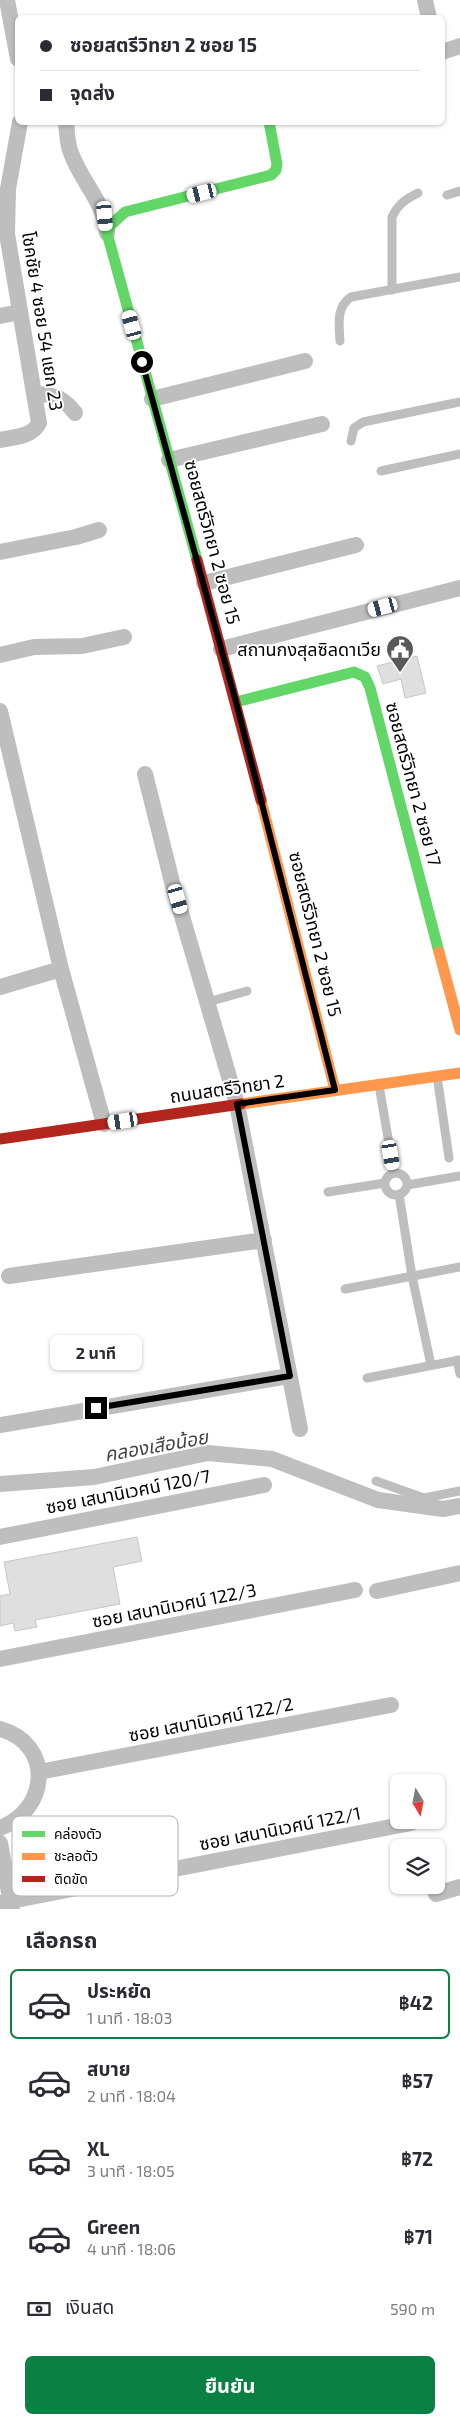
<!DOCTYPE html>
<html lang="th">
<head>
<meta charset="utf-8">
<style>
	body { margin:0; font-family:"Exo 2","Noto Sans Thai",sans-serif; background:#f2f2f3; color:#2b2b33; height:100vh; display:flex; flex-direction:column; font-size:19px; white-space:nowrap }
	* { box-sizing:border-box; margin:0 }
	p { font-size:16px; color:#7c7c81 }
	.icon { flex:none; width:28px; height:28px; fill:none; stroke:currentColor; stroke-width:2; stroke-linecap:round; stroke-linejoin:round }
	.map { position:relative; height:1909px; overflow:hidden }
	.drawer { display:flex; flex-direction:column; background:#fff; flex:1 }
	.drawer>* { flex:none }
	.hud { position:absolute; left:15px; top:15px; width:430px; height:110px; border-radius:8px; box-shadow:0 1px 4px #0004; display:grid; align-content:center; height:110px; padding:0 25px; background:#fff }
	.needle { width:32px; rotate:170deg }
	.fabs { position:absolute; left:390px; top:1774px; display:grid; gap:10px }
	.fabs a { display:grid; place-items:center; width:55px; height:55px; border-radius:8px; background:#fff; box-shadow:0 1px 4px #0004; font-size:25px }
	.end { position:absolute; width:22px; height:22px; margin:-11px; border:6px solid #000; background:#fff; box-shadow:0 0 0 2px #fff }
	.from { border-radius:50% }
	.bubble { position:absolute; height:35px; border-radius:8px; background:#fff; box-shadow:0 1px 4px #0004; font-size:16px; font-weight:700; line-height:35px; text-align:center }
	.car { position:absolute; width:15px; height:30px; margin:-15px -8px; border-radius:6px; box-shadow:0 0 4px 1px #0007; background:linear-gradient(#fff 24%,#345 0 40%,#fff 0 76%,#345 0 86%,#fff 0) }
	.hud b { display:flex; align-items:center; gap:18px; height:48px; font-size:19px }
	.hud b+b { border-top:1px solid #e1e1e2 }
	.hud i { width:12px; height:12px; background:#2b2b33 }
	ul { padding:0; list-style:none }
	li { display:flex; align-items:center; gap:15px; height:70px; margin:0 10px 8px; padding:0 15px; border:2px solid transparent; border-radius:8px }
	li div { flex:1 }
	li b { display:block; font-size:19px }
	li em { font-style:normal; font-weight:700 }
	li.active { border-color:#0b8043 }
	li>.icon { width:45px; height:45px; stroke-width:1.5 }
	h2 { padding:0 25px; font-size:22px; line-height:60px }
	.pay { display:flex; align-items:center; gap:12px; height:55px; padding:0 25px; font-size:19px }
	.pay p { margin-inline-start:auto }
	.action { display:flex; gap:10px; margin-top:auto; padding:10px 25px }
	.action a { flex:1; height:58px; border-radius:8px; background:#0b8043; color:#fff; font-size:20px; font-weight:700; line-height:58px; text-align:center }
	.map>svg:first-child { display:block }
	.lines { fill:none; stroke-linecap:round; stroke-linejoin:round }
	.canal { stroke:#bfbfbf; stroke-width:16 }
	.building { fill:#dfdfdf; stroke:#c7c7c7 }
	.lane { stroke:#bebebe; stroke-width:9 }
	.street { stroke:#bebebe; stroke-width:16 }
	.fast { stroke:#63d668; stroke-width:11 }
	.slow { stroke:#ff974d; stroke-width:11 }
	.jam { stroke:#b3261e; stroke-width:11 }
	.route { stroke:#000; stroke-width:6 }
	.labels { text-anchor:middle; dominant-baseline:central; stroke-width:4; stroke-linejoin:round; paint-order:stroke }
	.street-label { font-size:18px; fill:#000; stroke:#fff }
	.poi-label { font-size:18px; fill:#000; stroke:#fff; text-anchor:end }
	.water-label { font-size:19px; font-style:italic; fill:#444; stroke:#fff }
	.key { fill:#fff; stroke:#b2b2b2; stroke-width:1 }
	.key-label { font-size:14px; fill:#000 }
</style>
</head>
<body>
<div class="map">
<svg width="460" height="1909" viewBox="0 0 460 1909">
	<rect width="100%" height="100%" fill="#fff"/>
	<g class="lines">
		<path class="canal" d="M0,1484l94,-7 114,-24 64,6 106,41 65,9 17,-3"/>
	</g>
	<path class="building" d="M417,656l9,37 -21,5 -4,-19 -18,5 -6,-18z
		M137,1537l5,24 -29,6 7,37 -85,16 2,7 -22,4 -2,-8 -13,3v-30l10,-2 -6,-32z"/>
	<g class="lines">
		<path class="lane" d="M447,195l13,-4
			M392,290v-73c6,-13 14,-18 26,-24
			M340,341c-1,-17 -4,-34 11,-44l109,-20
			M351,441l3,-13 9,-6 97,-20
			M381,471l79,-17
			M208,1002l39,-11
			M437,1076l12,82
			M379,1085l15,88
			M385 1184a11 11 0 1 1 22 0a11 11 0 1 1-22 0Z
			M407,1185l53,-9
			M328,1192l57,-9
			M399,1194l13,82 19,89
			M345,1289l115,-22
			M457,1360l3,14
			M367,1378l93,-18
			M376,1481l48,17 36,-7"/>
		<path class="street" d="M7,0l11,59
			M425,0l4,18
			M442,52l18,-6
			M66,122c1,10 1,22 5,31 11,30 33,48 36,80
			M0,316l20,-4
			M35,394c18,-1 30,5 40,19
			M152,399l153,-38
			M0,440c14,-3 32,-3 39,-17l-32,-189 1,-45 12,-67
			M169,460l153,-36
			M0,552l76,-15 23,-7
			M204,583l152,-38
			M221,649l239,-61
			M0,655l34,-8 48,-1 42,-9
			M0,711l61,258 43,155
			M145,774l27,108 65,222 63,325
			M0,987l61,-18
			M9,1276l255,-36
			M0,1425l289,-49
			M0,1537l264,-52
			M377,1591l83,-18
			M0,1659l355,-69
			M0,1729c54,15 49,81 0,99
			M39,1772l352,-67
			M0,1843l12,66
			M436,1894l24,-7
			M0,1903l411,-80"/>
		<path class="fast" d="M197,560l-90,-327 4,-8 14,-13 146,-37 5,-5 1,-6 -8,-42
			M236,702l118,-30 11,5 5,11 69,264"/>
		<path class="slow" d="M261,800l74,290
			M439,952l21,78
			M241,1104l219,-31"/>
		<path class="jam" d="M197,560l64,240
			M0,1139l241,-35"/>
	</g>
	<g class="lines">
		<path class="route" d="M96,1408l194,-32 -53,-272 98,-14 -99,-388 -94,-340"/>
	</g>
	<defs>
		<g id="civic-pin" transform="scale(1.4375)"><path d="M0 17L-7.5 6A9.5 9.5 0 1 1 7.5 6Z" fill="#595959" stroke="#fff"/><path d="M-.6-6.5H3V-4.5H.6V-3L4-1V1h2V6H-6V1h2V-1L-.6-3ZM-1.2 2.5V6h2.4V2.5Z" fill="#fff"/></g>
	</defs>
	<g fill-rule="evenodd">
		<use href="#civic-pin" x="400" y="649"/>
	</g>
	<g class="labels">
		<g class="street-label">
			<text transform="translate(43 321) rotate(81)">โชคชัย 4 ซอย 54 แยก 23</text>
			<text transform="translate(213 542) rotate(75)">ซอยสตรีวิทยา 2 ซอย 15</text>
			<text transform="translate(414 784) rotate(75)">ซอยสตรีวิทยา 2 ซอย 17</text>
			<text transform="translate(316 934) rotate(76)">ซอยสตรีวิทยา 2 ซอย 15</text>
			<text transform="translate(227 1088) rotate(-8)">ถนนสตรีวิทยา 2</text>
			<text transform="translate(128 1491) rotate(-11)">ซอย เสนานิเวศน์ 120/7</text>
			<text transform="translate(174 1605) rotate(-11)">ซอย เสนานิเวศน์ 122/3</text>
			<text transform="translate(211 1719) rotate(-11)">ซอย เสนานิเวศน์ 122/2</text>
			<text transform="translate(280 1828) rotate(-11)">ซอย เสนานิเวศน์ 122/1</text>
		</g>
		<g class="poi-label">
			<text x="381" y="649">สถานกงสุลซิลดาเวีย</text>
		</g>
		<g class="water-label">
			<text transform="translate(156 1445) rotate(-10)">คลองเสือน้อย</text>
		</g>
	</g>
	<rect x="12" y="1816" width="166" height="80" rx="8" class="key"/>
	<rect x="22" y="1831" width="23" height="6" fill="#63d668"/>
	<rect x="22" y="1853" width="23" height="7" fill="#ff974d"/>
	<rect x="22" y="1876" width="23" height="6" fill="#b3261e"/>
	<g class="key-label">
		<text x="54" y="1839">คล่องตัว</text>
		<text x="54" y="1861">ชะลอตัว</text>
		<text x="54" y="1884">ติดขัด</text>
	</g>
</svg>
<div class="fabs">
<a><svg class="needle" viewBox="-14 -14 28 28"><path d="M0-13l5 13h-10z" fill="#e53935"/><path d="M0 13l5-13h-10z" fill="#7c7c81"/></svg></a>
<a><svg class="icon" aria-label="layers" viewBox="0 0 24 24"><path d="M12 4l9 5-9 5-9-5zM3 14l9 5 9-5"/></svg></a>
</div>
<i class="end from" style="left:142px;top:362px"></i>
<i class="end" style="left:96px;top:1408px"></i>
<div class="bubble" style="left:50px;top:1335px;width:92px">2 นาที</div>
<i class="car" style="left:202px;top:193px;rotate:256deg"></i>
<i class="car" style="left:105px;top:216px;rotate:175deg"></i>
<i class="car" style="left:132px;top:325px;rotate:345deg"></i>
<i class="car" style="left:383px;top:607px;rotate:255deg"></i>
<i class="car" style="left:178px;top:899px;rotate:164deg"></i>
<i class="car" style="left:123px;top:1121px;rotate:261deg"></i>
<i class="car" style="left:391px;top:1155px;rotate:170deg"></i>
<div class="hud">
<b><i class="from"></i>ซอยสตรีวิทยา 2 ซอย 15</b>
<b><i></i>จุดส่ง</b>
</div>
</div>
<section class="drawer">
<h2>เลือกรถ</h2>
<ul>
<li class="active"><svg class="icon" aria-label="car" viewBox="0 0 24 24"><path d="M5 17H2v-5l4-1 3-4h7l3 4 3 1v5h-3M9 17h6M6 11h13"/><circle cx="7" cy="17" r="2"/><circle cx="17" cy="17" r="2"/></svg><div><b>ประหยัด</b><p>1 นาที · 18:03</p></div><em>฿42</em></li>
<li><svg class="icon" aria-label="car" viewBox="0 0 24 24"><path d="M5 17H2v-5l4-1 3-4h7l3 4 3 1v5h-3M9 17h6M6 11h13"/><circle cx="7" cy="17" r="2"/><circle cx="17" cy="17" r="2"/></svg><div><b>สบาย</b><p>2 นาที · 18:04</p></div><em>฿57</em></li>
<li><svg class="icon" aria-label="car" viewBox="0 0 24 24"><path d="M5 17H2v-5l4-1 3-4h7l3 4 3 1v5h-3M9 17h6M6 11h13"/><circle cx="7" cy="17" r="2"/><circle cx="17" cy="17" r="2"/></svg><div><b>XL</b><p>3 นาที · 18:05</p></div><em>฿72</em></li>
<li><svg class="icon" aria-label="car" viewBox="0 0 24 24"><path d="M5 17H2v-5l4-1 3-4h7l3 4 3 1v5h-3M9 17h6M6 11h13"/><circle cx="7" cy="17" r="2"/><circle cx="17" cy="17" r="2"/></svg><div><b>Green</b><p>4 นาที · 18:06</p></div><em>฿71</em></li>
</ul>
<div class="pay"><svg class="icon" aria-label="cash" viewBox="0 0 24 24"><path d="M3 7h18v10H3z"/><circle cx="12" cy="12" r="2"/></svg>เงินสด<p>590 m</p></div>
<div class="action"><a>ยืนยัน</a></div>
</section>
</body>
</html>
